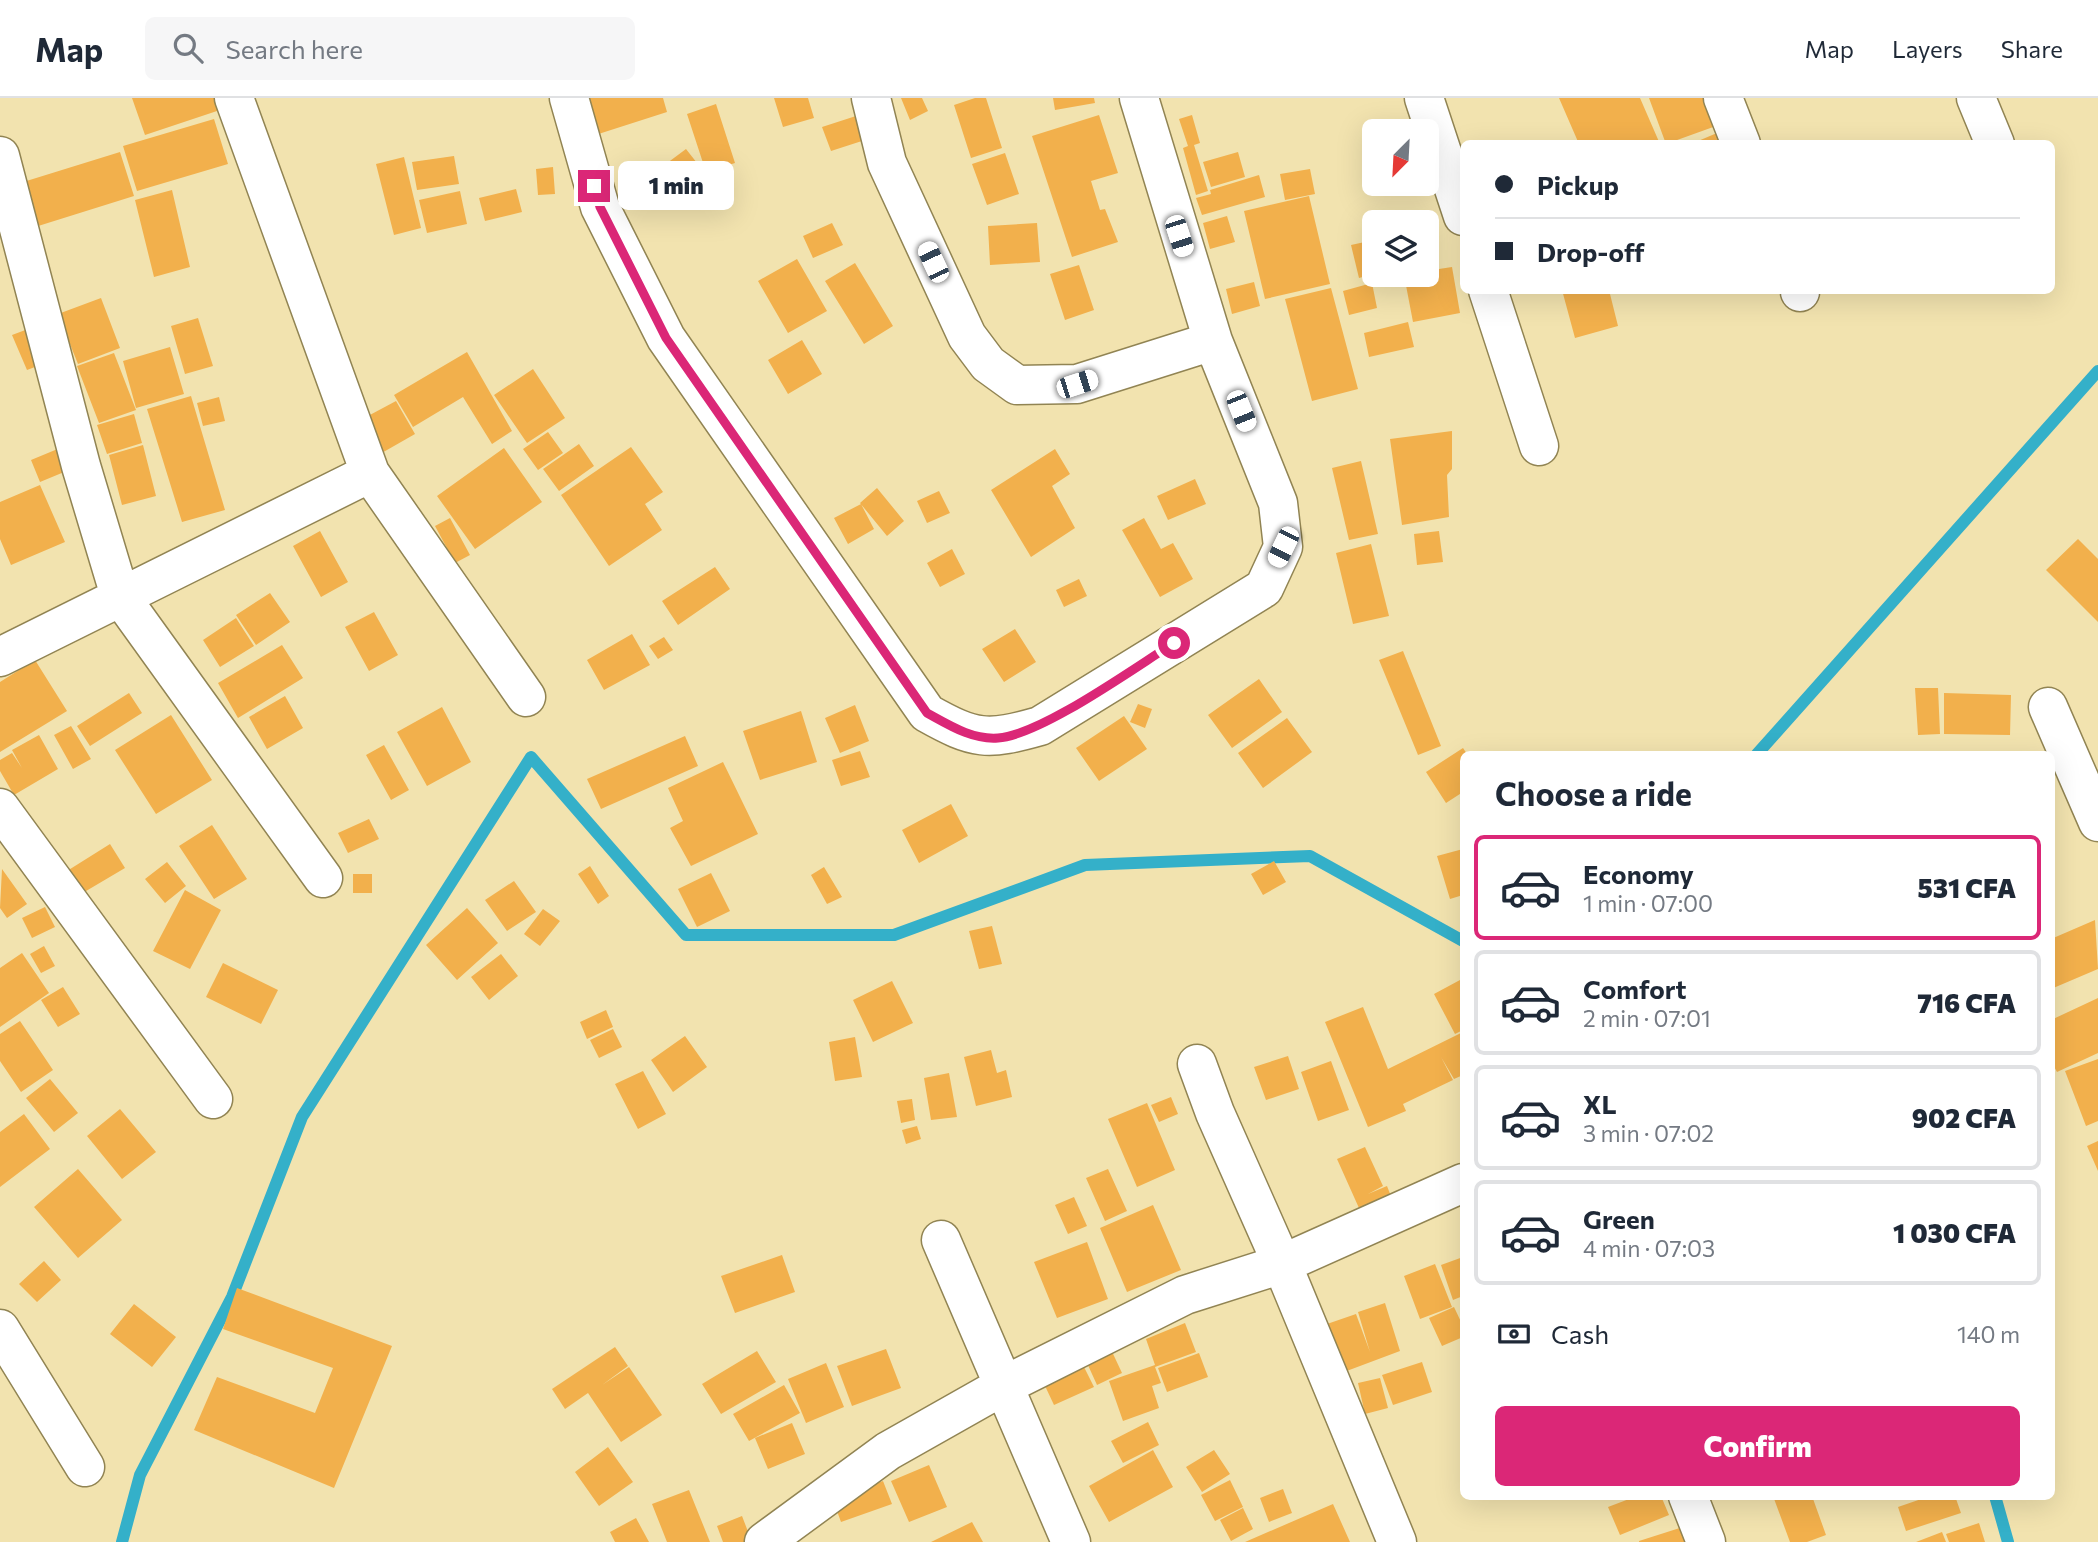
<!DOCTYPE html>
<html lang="en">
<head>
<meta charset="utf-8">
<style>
	body { margin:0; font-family:Commissioner,sans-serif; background:#f6f6f7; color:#1f2937; height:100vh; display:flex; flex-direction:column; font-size:26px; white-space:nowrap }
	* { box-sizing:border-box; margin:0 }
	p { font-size:23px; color:#747a83 }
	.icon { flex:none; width:38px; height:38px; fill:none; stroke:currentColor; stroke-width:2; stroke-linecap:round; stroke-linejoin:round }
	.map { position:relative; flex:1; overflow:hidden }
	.drawer { position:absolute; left:1460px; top:653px; width:595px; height:749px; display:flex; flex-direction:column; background:#fff; border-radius:10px; box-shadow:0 7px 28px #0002 }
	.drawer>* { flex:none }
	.hud { position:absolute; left:1460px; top:42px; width:595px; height:154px; border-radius:10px; box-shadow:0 7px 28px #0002; display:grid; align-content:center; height:154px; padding:0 35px; background:#fff }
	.needle { width:46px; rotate:204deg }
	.tools { position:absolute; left:1362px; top:21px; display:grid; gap:14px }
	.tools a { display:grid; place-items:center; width:77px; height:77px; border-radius:10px; background:#fff; box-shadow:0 7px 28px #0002; font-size:35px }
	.end { position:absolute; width:32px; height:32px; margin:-16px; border:9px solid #db2777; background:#fff; box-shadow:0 0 0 4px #fff }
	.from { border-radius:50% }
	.bubble { position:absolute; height:49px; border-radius:10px; background:#fff; box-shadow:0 7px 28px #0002; font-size:23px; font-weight:800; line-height:49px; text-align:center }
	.car { position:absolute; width:21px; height:42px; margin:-21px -10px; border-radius:9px; box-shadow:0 0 5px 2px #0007; background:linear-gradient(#fff 24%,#345 0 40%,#fff 0 76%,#345 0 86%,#fff 0) }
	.hud b { display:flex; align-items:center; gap:24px; height:66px; font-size:26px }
	.hud b+b { border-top:2px solid #e0e1e3 }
	.hud i { width:18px; height:18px; background:#1f2937 }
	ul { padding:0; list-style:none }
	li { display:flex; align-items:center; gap:21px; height:105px; margin:0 14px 10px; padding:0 21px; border:4px solid #e0e1e3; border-radius:10px }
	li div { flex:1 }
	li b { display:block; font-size:26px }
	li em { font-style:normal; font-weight:800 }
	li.current { border-color:#db2777 }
	li>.icon { width:63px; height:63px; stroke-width:1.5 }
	h2 { padding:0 35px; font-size:32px; line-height:84px }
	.pay { display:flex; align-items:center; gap:18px; height:77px; padding:0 35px; font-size:26px }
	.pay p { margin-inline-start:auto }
	.primary-button { display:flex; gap:14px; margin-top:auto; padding:14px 35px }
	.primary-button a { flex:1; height:80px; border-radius:10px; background:#db2777; color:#fff; font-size:28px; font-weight:800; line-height:80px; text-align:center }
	header { display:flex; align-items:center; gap:42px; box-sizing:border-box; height:98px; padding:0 35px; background:#fff; border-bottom:2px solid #e0e1e3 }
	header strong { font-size:33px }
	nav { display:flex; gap:38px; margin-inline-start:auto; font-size:24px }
	.search { width:490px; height:63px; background:#f6f6f7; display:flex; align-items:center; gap:18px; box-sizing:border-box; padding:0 24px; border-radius:10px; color:#747a83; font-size:26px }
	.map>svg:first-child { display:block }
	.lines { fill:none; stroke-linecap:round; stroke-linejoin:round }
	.stream { stroke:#34b0c9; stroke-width:12 }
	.building { fill:#f2b04c }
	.minor-casing { stroke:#918453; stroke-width:41 }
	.minor { stroke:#fff; stroke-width:38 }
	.route { stroke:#db2777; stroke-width:9 }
</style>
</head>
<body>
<header>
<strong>Map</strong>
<div class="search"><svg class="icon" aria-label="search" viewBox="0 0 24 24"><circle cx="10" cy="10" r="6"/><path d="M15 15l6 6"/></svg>Search here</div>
<nav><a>Map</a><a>Layers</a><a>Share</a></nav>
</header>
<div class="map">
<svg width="2098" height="1444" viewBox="0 0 2098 1444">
	<rect width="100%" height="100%" fill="#f2e3af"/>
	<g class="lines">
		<path class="stream" d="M1757,656l341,-383
			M1995,1398l13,46
			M122,1444l18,-67 92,-178 70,-180 229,-360 155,178h208l191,-70 225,-9 153,85"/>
	</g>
	<path class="building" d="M132,0h87l4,11 -78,26z
		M585,0h78l4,14 -81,26z
		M774,0h34l6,20 -31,9z
		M901,0h21l6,13 -18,9z
		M975,0h11l16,50 -31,10 -17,-53z
		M1053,0h41l1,5 -40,7z
		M1559,0h81l20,46h-81z
		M1649,0h56l11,28 -50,18z
		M716,6l19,59 -29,9 -19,-58z
		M1099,17l19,58 -27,8 9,29 5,-1 13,33 -46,15 -40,-121z
		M1192,17l8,28 -6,2 14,46 -12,4 -13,-47 5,-2 -9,-27z
		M856,18l9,24 -34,11 -9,-24z
		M214,21l14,45 -91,27 -14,-45z
		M1717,35l4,11h-30z
		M686,51l22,28 -43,33 -22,-29z
		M120,54l14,44 -99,31 -15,-44z
		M1238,54l7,25 -34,10 -8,-25z
		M1005,55l14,41 -32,11 -15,-41z
		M454,58l5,28 -42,6 -5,-28z
		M404,59l17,71 -27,7 -18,-71z
		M553,69l2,27 -17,1 -2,-26z
		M1310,71l5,25 -30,6 -5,-26z
		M1259,77l6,22 -63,18 -6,-17 15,-4 -1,-4z
		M516,91l6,23 -37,9 -6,-23z
		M172,92l18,77 -36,10 -19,-77z
		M460,93l7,33 -40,9 -8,-33z
		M1309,98l21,88 -65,15 -21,-88z
		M1227,118l8,26 -25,7 -7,-26z
		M832,125l11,22 -30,13 -10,-22z
		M1037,125l3,39 -50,3 -2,-39z
		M1374,142v34l-15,4 -8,-33z
		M797,161l30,52 -39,22 -30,-52z
		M855,165l38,63 -29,18 -39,-63z
		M1079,167l15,45 -29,10 -15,-46z
		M1452,169l8,46 -47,9 -9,-47h22v-4z
		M1254,184l6,24 -28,8 -6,-25z
		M1372,185l5,25 -28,7 -6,-24z
		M1331,190l27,101 -46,12 -27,-102z
		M1562,192h47l9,36 -43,12z
		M101,200l19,50 -42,16 -20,-50z
		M198,220l15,48 -28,8 -14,-48z
		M1408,224l6,25 -45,10 -5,-24z
		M36,228l15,35 -24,9 -15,-35z
		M802,242l20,34 -34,20 -20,-34z
		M170,249l14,47 -48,14 -13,-47z
		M467,254l45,79 -20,13 -29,-47 -50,30 -19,-32z
		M114,255l22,57 -37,13 -22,-57z
		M533,271l32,49 -38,25 -33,-48z
		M191,298l34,114 -43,12 -35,-113z
		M219,299l6,24 -22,5 -6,-23z
		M396,303l19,33 -42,24 -20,-34z
		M134,316l8,29 -35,11 -10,-29z
		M1452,333v38l-5,6 2,42 -47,8 -12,-86z
		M548,334l15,21 -25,17 -15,-21z
		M579,346l15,22 -35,25 -16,-22z
		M143,347l13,51 -34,9 -13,-50z
		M631,349l32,45 -18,12 17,26 -53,36 -48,-71z
		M60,350l9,22 -29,12 -9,-22z
		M504,350l38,54 -67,47 -38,-53z
		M1055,351l15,25 -18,12 23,42 -44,29 -40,-67z
		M1361,363l17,73 -29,6 -17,-72z
		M1195,381l11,25 -38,16 -11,-24z
		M40,387l25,57 -54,23 -11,-26v-37z
		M877,390l27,33 -17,15 -27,-33z
		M939,393l11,22 -23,10 -10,-22z
		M861,406l13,25 -26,15 -14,-26z
		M450,420l20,37 -15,8 -20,-37z
		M1144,420l17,31 12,-6 20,36 -33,18 -38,-67z
		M320,433l28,51 -27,15 -28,-51z
		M1439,433l4,31 -26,3 -3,-31z
		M2078,441l20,20v63l-52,-52z
		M1371,446l18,72 -36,8 -17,-71z
		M952,451l13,25 -25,13 -13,-24z
		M715,469l15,22 -52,36 -16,-24z
		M1079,481l8,17 -23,11 -8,-17z
		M270,495l20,29 -34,23 -20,-30z
		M374,514l24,43 -29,16 -24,-44z
		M236,520l18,28 -34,21 -17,-27z
		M1015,531l21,33 -32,20 -22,-33z
		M632,536l18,31 -46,25 -17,-30z
		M664,539l9,13 -15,9 -9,-13z
		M282,547l21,33 -65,40 -20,-35z
		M1403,553l38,95 -23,9 -39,-95z
		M35,562l32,51 -67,41v-70z
		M1259,581l23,33 -50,36 -24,-33z
		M1915,590h23l2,46 -22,1z
		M129,595l13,20 -52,33 -13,-20z
		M1944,595l67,2 -1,40 -66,-1z
		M285,598l18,32 -36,21 -18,-32z
		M1138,606l14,5 -7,19 -15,-6z
		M855,607l14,36 -29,12 -15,-35z
		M442,609l29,55 -44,24 -30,-54z
		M801,613l16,51 -57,18 -17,-49z
		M171,617l41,65 -56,34 -41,-64z
		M1124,618l23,33 -48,32 -23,-33z
		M1287,620l25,34 -49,36 -25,-35z
		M71,628l20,33 -18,10 -19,-34z
		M39,637l19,34 -44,26 -14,-24v-11l12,-7 10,15 -10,-18z
		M685,638l13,30 -97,43 -14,-30z
		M384,647l25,45 -18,10 -25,-45z
		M1463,650l4,6h-4v38l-17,11 -20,-31z
		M860,653l10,26 -29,9 -9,-26z
		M723,664l35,72 -67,32 -21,-38 13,-7 -15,-33z
		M951,706l17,32 -49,27 -17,-33z
		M369,721l10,20 -31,14 -10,-20z
		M212,727l35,54 -33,20 -35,-53z
		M110,746l15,24 -44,26 -14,-23z
		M1463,751v46l-13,4 -13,-43z
		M1274,763l12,21 -23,13 -12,-21z
		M167,764l19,24 -21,17 -20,-24z
		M590,768l19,30 -11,8 -20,-30z
		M824,769l18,30 -15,7 -16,-29z
		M2,771l25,35 -20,14 -7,-10z
		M711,775l19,38 -33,16 -19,-38z
		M353,776h19v19h-19z
		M514,783l22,31 -29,19 -22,-31z
		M185,792l36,20 -31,59 -37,-18z
		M45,809l10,20 -23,11 -10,-20z
		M467,810l31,35 -41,37 -31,-35z
		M543,811l17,12 -20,25 -16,-12z
		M2095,822l3,49 -47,20v-50z
		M992,828l10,38 -23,5 -10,-38z
		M44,848l11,20 -14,7 -11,-19z
		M22,855l27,40 -49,34v-59z
		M501,856l17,22 -29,24 -18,-23z
		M223,865l55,27 -17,34 -55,-27z
		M1460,882l3,6v44l-8,4 -21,-40z
		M892,883l21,42 -40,19 -20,-42z
		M63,889l17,27 -22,13 -17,-27z
		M2098,900v55l-41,19 -6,-11v-41z
		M1363,909l25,62 75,-37v43l-9,4 -13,-22 12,23 -50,24 3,7 -38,16 -43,-105z
		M606,912l7,17 -26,12 -7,-17z
		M20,923l33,49 -32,22 -21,-31v-27z
		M613,931l9,18 -23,11 -9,-18z
		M685,938l22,31 -34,25 -22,-32z
		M855,939l7,40 -27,4 -6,-39z
		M991,952l6,23 9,-3 6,27 -36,9 -12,-49z
		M1288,958l11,33 -33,11 -12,-33z
		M2098,961v62l-12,5 -21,-55z
		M1331,963l18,49 -31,11 -17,-49z
		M643,973l23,43 -28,15 -23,-45z
		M949,975l8,44 -26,3 -7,-42z
		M50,981l28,34 -24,19 -28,-34z
		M1171,999l7,17 -19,8 -8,-17z
		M912,1001l3,21 -14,3 -4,-22z
		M1147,1005l28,67 -38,17 -29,-68z
		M120,1011l36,43 -34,27 -35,-43z
		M24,1016l26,35 -50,38v-55z
		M917,1028l4,13 -15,5 -4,-14z
		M2098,1043v30l-11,-25z
		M1365,1049l18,39 -15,8 19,-8 7,18 -31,13 -26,-58z
		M78,1071l44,51 -44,38 -44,-51z
		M1108,1071l19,42 -22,10 -19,-43z
		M1074,1099l13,29 -19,8 -13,-29z
		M1153,1107l28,65 -54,22 -27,-64z
		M1087,1144l21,57 -51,19 -23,-56z
		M782,1157l13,37 -60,21 -14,-37z
		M1463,1159v39l-10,4 -12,-35z
		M44,1163l17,19 -24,22 -18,-18z
		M1435,1166l17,43 -32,12 -16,-43z
		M237,1190l155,58 -58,142 -140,-58 23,-53 98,36 18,-45 -110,-39z
		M1385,1205l15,48 -56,21 -17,-48 29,-10 14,38 -12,-40z
		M134,1206l42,33 -24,30 -42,-33z
		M1454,1209l9,19v11l-21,9 -13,-28z
		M1185,1225l11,29 -41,15 6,16 -9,3 7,22 -36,13 -14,-40 46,-16 -9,-26z
		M1107,1243l15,32 -25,12 -15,-33z
		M615,1249l13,19 -26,19 27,-18 33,48 -41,27 -33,-49 -23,16 -13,-20z
		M886,1251l15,39 -49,18 -15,-40z
		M757,1253l19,31 -55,32 -19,-30z
		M1077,1255l17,34 -40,18 -16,-34z
		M1199,1255l9,24 -41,15 -9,-24z
		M1422,1264l10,30 -39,13 -11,-30z
		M826,1265l18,44 -38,16 -18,-44z
		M1380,1280l8,30 -23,6 -7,-31z
		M784,1287l16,28 -51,28 -16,-27z
		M1148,1324l11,23 -36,18 -12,-22z
		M792,1325l13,31 -37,15 -13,-31z
		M608,1349l25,35 -34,24 -24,-34z
		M1153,1352l20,37 -64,35 -20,-36z
		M1214,1352l16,24 -28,18 -16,-25z
		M929,1367l18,42 -38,15 -18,-41z
		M1230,1382l13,27 -28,14 -14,-26z
		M883,1383l9,23 -51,18 -8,-22z
		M1283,1391l9,24 -23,9 -9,-24z
		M689,1392l21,52h-43l-15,-38z
		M1637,1398h24l8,19 -49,20 -12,-28z
		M1773,1398h39l14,39 -19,7h-17z
		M1930,1398h25l6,17 -55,18 -8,-24z
		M1333,1406l17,38h-105z
		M1243,1410l10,21 -22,12 -11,-21z
		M742,1418l10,26h-29l-6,-16z
		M636,1420l13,24h-34l-5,-10z
		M972,1424l11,20h-52z
		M1979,1425l6,19h-36l-3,-8z
		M1686,1428l5,16h-52v-1z
		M1942,1434l4,10h-30z"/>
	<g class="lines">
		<g class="minor-casing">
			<path id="minor" d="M234,0l136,375 156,224
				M569,0l31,109 66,131 261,375c48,27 60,28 113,13l224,-138 19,-41 -5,-44 -65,-162 -74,-243
				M871,0l16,65 80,173 21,28 29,21 60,-1 136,-43
				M1424,0l39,118
				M1723,0l18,46
				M1976,0l19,46
				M0,58l81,310 39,130 203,282
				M1488,192l51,156
				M1800,192v2
				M0,559l370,-184
				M2048,609l50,115
				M0,710l213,291
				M1197,966l18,49 67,151 115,278
				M941,1142l130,302
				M0,1231l85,138
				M1688,1398l18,46
				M764,1444l124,-91 115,-65 182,-91 97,-31 181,-81"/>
		</g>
		<use href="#minor" class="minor"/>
	</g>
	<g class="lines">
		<path class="route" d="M594,88l6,21 66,131 261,375c22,12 45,27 71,25 43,-3 136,-70 176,-95"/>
	</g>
</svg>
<div class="tools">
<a><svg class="needle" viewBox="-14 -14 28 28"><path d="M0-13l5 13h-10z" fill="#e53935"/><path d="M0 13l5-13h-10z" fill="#747a83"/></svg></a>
<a><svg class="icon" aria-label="layers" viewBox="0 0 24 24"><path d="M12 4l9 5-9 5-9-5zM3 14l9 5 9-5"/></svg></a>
</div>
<i class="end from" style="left:1174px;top:545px"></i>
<i class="end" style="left:594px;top:88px"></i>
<div class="bubble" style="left:618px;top:63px;width:116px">1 min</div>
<i class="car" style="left:1179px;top:138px;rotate:162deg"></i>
<i class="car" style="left:933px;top:164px;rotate:335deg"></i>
<i class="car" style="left:1077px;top:286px;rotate:72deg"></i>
<i class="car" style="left:1241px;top:313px;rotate:158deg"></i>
<i class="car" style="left:1283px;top:449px;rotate:206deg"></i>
<div class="hud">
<b><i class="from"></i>Pickup</b>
<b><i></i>Drop-off</b>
</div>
<section class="drawer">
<h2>Choose a ride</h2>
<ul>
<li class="current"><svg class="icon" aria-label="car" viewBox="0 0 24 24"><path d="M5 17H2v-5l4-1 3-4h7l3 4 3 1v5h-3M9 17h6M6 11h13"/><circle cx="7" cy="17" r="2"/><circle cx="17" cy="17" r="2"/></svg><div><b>Economy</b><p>1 min · 07:00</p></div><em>531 CFA</em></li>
<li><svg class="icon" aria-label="car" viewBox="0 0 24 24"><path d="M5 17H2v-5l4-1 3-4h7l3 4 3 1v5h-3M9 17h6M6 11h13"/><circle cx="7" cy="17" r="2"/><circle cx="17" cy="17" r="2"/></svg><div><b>Comfort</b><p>2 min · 07:01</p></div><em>716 CFA</em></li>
<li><svg class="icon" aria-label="car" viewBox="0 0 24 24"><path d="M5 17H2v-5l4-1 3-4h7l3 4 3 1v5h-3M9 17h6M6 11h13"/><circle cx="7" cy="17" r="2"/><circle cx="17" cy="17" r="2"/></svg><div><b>XL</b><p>3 min · 07:02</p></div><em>902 CFA</em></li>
<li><svg class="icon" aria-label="car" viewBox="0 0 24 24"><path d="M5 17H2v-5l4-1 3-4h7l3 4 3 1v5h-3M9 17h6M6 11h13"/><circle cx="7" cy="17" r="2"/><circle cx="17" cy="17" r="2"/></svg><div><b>Green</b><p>4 min · 07:03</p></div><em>1 030 CFA</em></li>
</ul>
<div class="pay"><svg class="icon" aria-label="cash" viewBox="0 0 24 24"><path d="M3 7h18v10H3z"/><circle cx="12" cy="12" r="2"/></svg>Cash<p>140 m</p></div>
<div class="primary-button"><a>Confirm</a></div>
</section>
</div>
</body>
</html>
